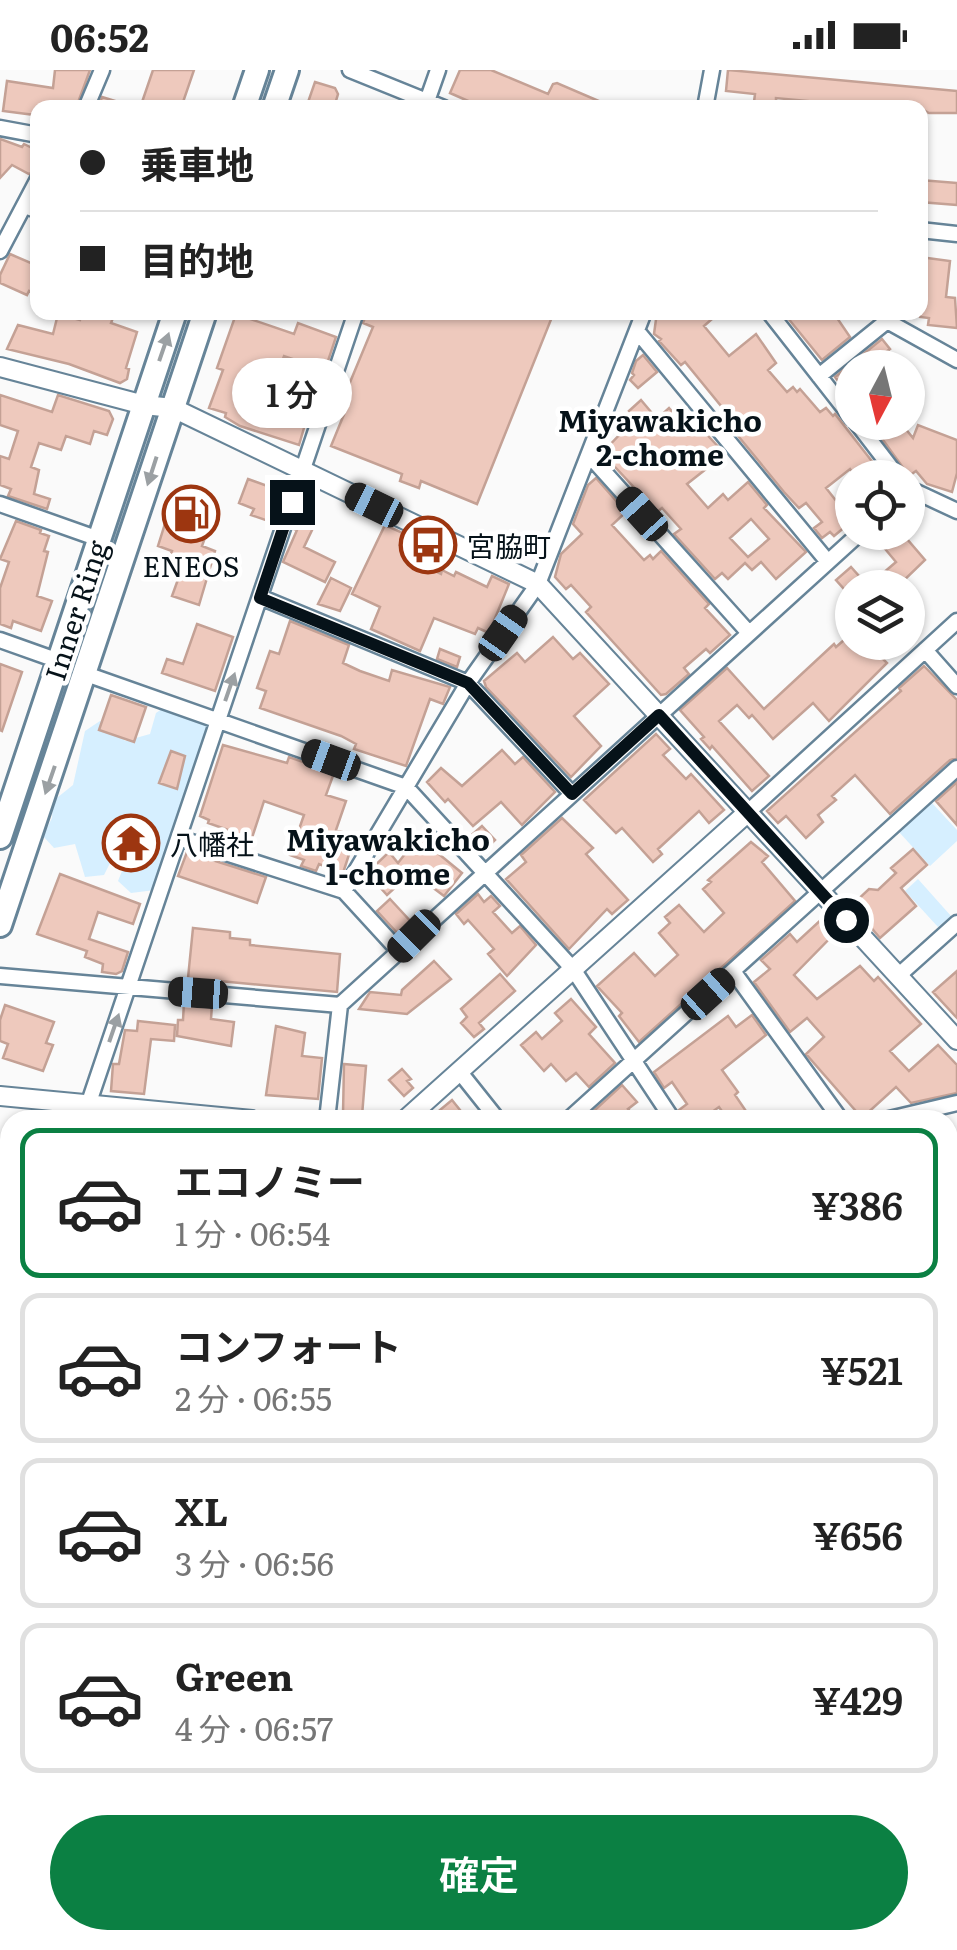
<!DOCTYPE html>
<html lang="ja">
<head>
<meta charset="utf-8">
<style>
	body { margin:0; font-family:Literata,"Noto Sans JP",serif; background:#f6f6f6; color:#222; height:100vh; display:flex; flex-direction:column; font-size:38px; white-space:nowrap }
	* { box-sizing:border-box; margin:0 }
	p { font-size:32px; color:#767676 }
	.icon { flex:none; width:55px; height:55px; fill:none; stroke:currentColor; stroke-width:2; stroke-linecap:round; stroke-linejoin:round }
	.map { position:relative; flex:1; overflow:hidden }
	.drawer { position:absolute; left:0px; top:1040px; width:958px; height:840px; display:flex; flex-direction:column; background:#fff; border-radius:30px 30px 0 0; box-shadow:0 2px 8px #0004 }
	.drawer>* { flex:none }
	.hud { position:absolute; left:30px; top:30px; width:898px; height:220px; border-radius:20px; box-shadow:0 2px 8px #0004; display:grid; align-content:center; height:220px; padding:0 50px; background:#fff }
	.needle { width:65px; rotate:187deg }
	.buttons { position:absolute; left:835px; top:280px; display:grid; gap:20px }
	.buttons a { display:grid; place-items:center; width:90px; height:90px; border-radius:50%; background:#fff; box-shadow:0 2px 8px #0004; font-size:50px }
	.end { position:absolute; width:45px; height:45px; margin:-22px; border:12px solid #061219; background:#fff; box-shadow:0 0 0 5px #fff }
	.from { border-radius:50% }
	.bubble { position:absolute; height:70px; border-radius:35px; background:#fff; box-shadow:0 2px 8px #0004; font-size:32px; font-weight:600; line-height:70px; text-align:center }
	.car { position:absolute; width:30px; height:60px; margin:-30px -15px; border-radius:12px; box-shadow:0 0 8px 2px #0007; background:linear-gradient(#222 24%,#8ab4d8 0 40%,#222 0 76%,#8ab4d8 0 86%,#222 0) }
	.hud b { display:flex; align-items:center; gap:35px; height:95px; font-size:38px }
	.hud b+b { border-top:2px solid #e0e0e0 }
	.hud i { width:25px; height:25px; background:#222 }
	ul { padding:18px 0 0; list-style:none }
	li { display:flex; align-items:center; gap:30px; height:150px; margin:0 20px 15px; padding:0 30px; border:5px solid #e0e0e0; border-radius:20px }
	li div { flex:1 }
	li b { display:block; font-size:38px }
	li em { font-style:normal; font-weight:600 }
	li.current { border-color:#0b8043 }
	li>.icon { width:90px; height:90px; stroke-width:1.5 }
	.action { display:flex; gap:20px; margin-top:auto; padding:20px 50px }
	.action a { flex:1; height:115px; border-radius:60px; background:#0b8043; color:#fff; font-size:40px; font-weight:600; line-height:115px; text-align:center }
	.status { display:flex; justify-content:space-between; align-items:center; height:70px; padding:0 50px; background:#fff; direction:ltr }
	.status svg { height:28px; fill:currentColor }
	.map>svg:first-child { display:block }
	.green { fill:#d6efff }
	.water { fill:#8dd1fd }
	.building { fill:#eec9bd; stroke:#c4a195; stroke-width:2.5; fill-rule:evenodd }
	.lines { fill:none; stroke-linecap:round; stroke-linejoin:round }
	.service-casing { stroke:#668498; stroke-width:12 }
	.minor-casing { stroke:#668498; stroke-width:19 }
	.tertiary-casing { stroke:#668498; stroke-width:22 }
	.primary-casing { stroke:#668498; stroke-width:28 }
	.service { stroke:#fff; stroke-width:8 }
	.minor { stroke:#fff; stroke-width:14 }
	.tertiary { stroke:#fff; stroke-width:18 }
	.primary { stroke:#fff; stroke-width:22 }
	.oneway { fill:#9ba0a3 }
	.route { stroke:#061219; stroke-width:12 }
	.labels { text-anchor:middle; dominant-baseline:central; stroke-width:9; stroke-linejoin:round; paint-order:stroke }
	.poi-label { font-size:28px; fill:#061219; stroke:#fff; text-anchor:start }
	.street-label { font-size:28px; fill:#061219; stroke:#fff }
	.neighbourhood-label { font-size:30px; font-weight:bold; fill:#061219; stroke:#fff }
</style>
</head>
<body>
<div class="status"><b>06:52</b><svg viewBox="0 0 49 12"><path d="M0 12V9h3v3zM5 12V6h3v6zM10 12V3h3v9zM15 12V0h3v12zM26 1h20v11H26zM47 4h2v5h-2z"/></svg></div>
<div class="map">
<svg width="957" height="1880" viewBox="0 0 957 1880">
	<rect width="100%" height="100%" fill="#fafafa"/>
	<path class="green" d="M166,636l40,17 5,8 -19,43 3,22 -6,19 -11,2 -10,25 5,26 -10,21 -32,4 -13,-12 6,-15 -14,-3 -6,12 -19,2 -10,-33 -21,4 -11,-12 9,-18 1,-17 20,-16 12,-54 15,-10 18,9 7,11 25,-7 6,-21z
		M932,733l25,27v11l-27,25 -31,-34z
		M918,809l33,37 -13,11 -33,-36z
		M0,1780l10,1v89h210l-1,10h-219z"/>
	<path class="water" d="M7,1813l3,1v38l-10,-1v-37z
		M84,1870h95l-5,10h-81z"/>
	<path class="building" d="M55,0h35l-14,38h-40l-1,7 -32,-4 4,-30 46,7z
		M153,0h41l-13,38h-41z
		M460,0h31l57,24 5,-10 4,-1 58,25h-131l-34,-15z
		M728,0l229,21v22h-28l-9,-5 -48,-1 -96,-9v7l-22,-3 1,-8 -29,-3z
		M315,12l20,6 3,6 -3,10 -29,4z
		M102,27l26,8v3h-30z
		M0,69l22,8 2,-3 14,7v18l-9,5 -17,-9 -12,13z
		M920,110l37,3v22l-37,-3z
		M10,184l28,12v29l-9,-4 -2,4 -27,-12v-8z
		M920,187l30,4 -4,36 9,1 2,30 -29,-3 1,-7 -9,-1z
		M83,242h14l16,6 -2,5 26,9 -11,36 3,1 -2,10 -7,4 -51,-19 -62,-15 11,-24 35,9 5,-20 22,6z
		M367,242h187l-77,192 -56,-23 -2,7 -19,-7 2,-7 -71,-28 16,-39 -6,-3 32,-77 -10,-4z
		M657,242h63l-16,14 25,30 27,-22 20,29 -8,7 19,22 6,-5 4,5 3,-3 20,23 6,-4 7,8 2,-2 50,64h-29l-6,-9 -24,19 26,33 -18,15 -4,-4 -8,6 -8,-10 8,-6 -16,-19 -7,5 -15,-16 -59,-72 5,-3 -45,-55 -4,3 -22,-24 2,-2 -7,-5z
		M783,242h50l17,25 -28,23z
		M236,244l58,20 4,-11 38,14 -11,33 -41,-14 -13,37 40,11 -12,41 -59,-19 -15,-9 1,-4 -17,-5 14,-38 -6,-2z
		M882,269l8,10 -12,9 7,10h-33v31l-17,-22z
		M643,285l14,17 -19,16 -8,-8 4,-5 -2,-2 4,-12z
		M0,325l52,17 6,-17 51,16 4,8 -6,16 -13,-4 -4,13 -24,-8 -5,14 -22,-7 -8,24 8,3 -5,24 16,5 -3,10 -39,-13 3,-7 -11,-4v-29l9,3 9,-28 -18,-6z
		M641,330l16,19 12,-11 20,23 8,-7 28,30 -38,30 21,24 15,-14 5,6 20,-18 19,23 -3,3 42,44 -30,27 -15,-17 -9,8 -7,-7 -17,16 -6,-6 -7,6 -41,-45 7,-5 -19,-21 -5,4 -55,-59 22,-23 -3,-3 12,-11 -4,-5zM751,449l18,20 -21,18 -18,-19z
		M870,352h30l13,16 5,-13 39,15v33l-5,19 -25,-8 -11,-13 -7,5z
		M596,408l30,34 -14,13 32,35 6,-5 3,4 8,-8 48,53 -4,4 25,27 -20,18 -4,-4 -22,19 5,6 -23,20 -5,1 -75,-83 5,-5 -20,-22 -5,4 -11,-12 6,-23 21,-20 -9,-10 15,-39z
		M248,409l36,13 -10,31 -23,-8 3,-6 -15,-6z
		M174,425l41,14 -13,37 13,5 -16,54 -27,-9 8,-22 -15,-5 7,-18 -14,-5z
		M297,450l16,8 -9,19 31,15 -10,20 -42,-20 14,-32 -3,-1z
		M16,451l25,9 -1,3 9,3 -5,15 4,1 -11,44 15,5 -11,30 -28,-10 -2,7 -11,-4v-36l9,-26 -9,-3z
		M385,455l20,9 -5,11 18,8 -4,8 27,13 1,-4 12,6 2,-4 31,15 5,-11 17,8 -20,49 -11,-5 -3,6 -41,-16 -14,33 -49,-22 9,-22 -28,-13z
		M871,462h30l24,28 -29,28h-44v10l-16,-18 15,-13 17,19 28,-24z
		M331,508l20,10 -11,23 -22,-7z
		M290,551l59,24 -6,18 17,8 29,10 3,-11 58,17 -7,17 -13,-5 -24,67 -52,-17 2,-5 -15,-8 -81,-28 6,-17 -9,-3 13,-37 9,3z
		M197,554l36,13 -18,54 -53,-18 5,-14 16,5z
		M852,563v9h45l-16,15 6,6 -58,58 -16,-18 -40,36 -21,-24 -3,3 -12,-13 -18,16 50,55 -17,15 -40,-45 -2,3 -9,-10 3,-2 -24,-27 47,-42 37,41 70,-65 2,3z
		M553,567l20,22 7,-6 29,31 -35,32 27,30 -30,31 -85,-90 -2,-6 33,-28 8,9z
		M440,579l20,8 -3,10 -20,-8z
		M0,594l22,8 -20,59 -2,-1z
		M924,596l33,34v58l-7,2 -60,54 -35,-39 -23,21 4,4 -18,15 5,7 -17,16 -20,-22 -8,7 -11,-12 134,-120 -2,-3z
		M111,625l35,12 -12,35 -35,-12z
		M656,664l14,15 -7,6 23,24 5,-5 33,36 -15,13 -10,-12 -41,38 4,5 -9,8 -31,-34 -6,5 -32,-33z
		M223,675l64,18 2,-6 45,16 -8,22 20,6 -10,29 19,6 -12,37 -24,-9 -3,7 -15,-5 3,-6 -14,-5 14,-40 -40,-14 -14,43 -18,-6 2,-6 -26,-9 1,-3 -9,-4z
		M502,680l13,14 8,-7 32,35 -33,33 -21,-23 -28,24 -25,-27 -3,3 -18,-20 14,-14 21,18z
		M171,681l14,5 -8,33 -18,-6z
		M957,712v43l-21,-24z
		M562,748l31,30 -7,6 42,46 -16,14 -5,-5 -38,40 -63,-70 20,-17 -5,-7z
		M482,756l13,14 -13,13 -14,-15z
		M125,764l16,6 -9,28 -18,-6z
		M418,767l44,36 -18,23 -32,-24 -25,23 -20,-22 22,-21 9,11z
		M751,772l17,14 -6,6 33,39 -156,141 -20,-26 3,-3 -25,-27 37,-33 21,23 23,-21 -19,-22 11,-10 -5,-6 14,-12 25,27 20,-19 -21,-24 8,-7 -3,-2z
		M913,779l14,16 -26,23 15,18 -36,32 -28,-33 17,-16 9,1 18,-17 -5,-5z
		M187,782l79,25 -9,26 -79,-27z
		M60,804l80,30 -7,20 -35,-12 -9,27 39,13 -6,19 -6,3 -14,-2 1,-8 -18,-7 2,-6 -50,-17z
		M478,824l6,8 7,-6 9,10 -7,6 19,21 8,-7 16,19 -29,31 -19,-22 6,-5 -26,-29 -4,4 -8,-10z
		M390,829l23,25 -13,12 -23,-25z
		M824,847l13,14 -43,44 23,24 43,-33 14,15 4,-4 43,47 -31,27 19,20 29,-26 19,20v28l-46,10 -15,-16 -34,31 -56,-64 18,-17 -17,-19 -17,14 -36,-50 16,-13 -9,-9 29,-26 7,8z
		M193,858l37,4v6l20,2v5l90,9 -3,38 -149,-14z
		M434,891l17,18 -44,35 -48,-5 11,-17 31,3 1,-5z
		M957,901v47l-24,-26z
		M500,904l15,17 -36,32 5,6 -10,8 -13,-14 6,-6 -6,-8z
		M571,929l25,28 -7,7 26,29 -26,24 -13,-14 -10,8 -15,-17 -7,7 -23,-26 15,-13 6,7 20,-18 -7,-8z
		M184,932l28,3 -1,14 23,3 -3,24 -54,-10 1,-16h5z
		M5,935l49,17 -8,21 7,2 -10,26 -40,-13 5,-14 -8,-3v-21z
		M752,945l14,20 -44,35 16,22 -3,3 17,25h-24l-9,-13 -18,13h-15l-7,-10 8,-6 -15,-22 -8,6 -10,-16 74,-56 8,11z
		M138,951l37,4 -1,16 -23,-2 -7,55 -33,-3 2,-27h6l6,-34 12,1z
		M276,956l29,7 -3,23 20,2 -4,41 -52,-4z
		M344,994l22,2 -4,50 -19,-2z
		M402,999l9,10 -4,2 6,7 -9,8 -15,-16z
		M622,1015l15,17 -9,7 10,11h-54z
		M452,1030l16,20h-40z"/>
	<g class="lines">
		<g class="service-casing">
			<path id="service" d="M21,138l17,6"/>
		</g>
		<g class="minor-casing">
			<path id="minor" d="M350,0l94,38
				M425,37l13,-37
				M86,38l16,-38
				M705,38l7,-38
				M0,58l38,7
				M920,160l37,4
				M0,181l38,-72
				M769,242l83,106
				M887,251l70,39
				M637,261l191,231
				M819,306l68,-55 1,-9
				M856,352l43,56
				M589,385l160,178
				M908,418l49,23
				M0,434l99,35
				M260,527l208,86 104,111
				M0,570l59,21
				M925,580l32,36
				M86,604l320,113 167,182 100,151
				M748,742l209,-191
				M179,768l165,53 55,60
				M344,821l124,-208 70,-99 106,-272
				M733,901l108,149
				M0,906l340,29 521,-473
				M898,906l59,-53
				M459,1001l39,49
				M83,1050l273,-808
				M327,1050l13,-115
				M568,1050l389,-352
				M885,1050l72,-17
				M948,1148l9,-9
				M0,1258l10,-2
				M948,1279l9,-9
				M0,1295l10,-29
				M0,1330l10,1
				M0,1438l10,1
				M0,1545l10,1
				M948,1600l9,-9
				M948,1641l9,2
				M369,1870l10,10
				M568,1870l8,10
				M226,1880l1,-10
				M829,1880l1,-10"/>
		</g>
		<g class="tertiary-casing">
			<path id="tertiary" d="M0,297l144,38 29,3 365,176 419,456
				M0,1026l252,24
				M405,1050l343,-308
				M948,1423l9,-9
				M415,1880l10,-10
				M439,1880l11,-10"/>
		</g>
		<g class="primary-casing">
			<path id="primary" d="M244,38l13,-38
				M274,38l13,-38
				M0,767l175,-525
				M0,855l205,-613
				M0,1680l10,1
				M0,1702l10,1
				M948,1775l9,1
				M948,1798l9,1"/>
		</g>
		<use href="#service" class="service"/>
		<use href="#minor" class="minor"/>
		<use href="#tertiary" class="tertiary"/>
		<use href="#primary" class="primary"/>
	</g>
	<defs><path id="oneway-solid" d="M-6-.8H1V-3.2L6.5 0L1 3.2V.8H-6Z" transform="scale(2.5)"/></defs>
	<g class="oneway">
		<use href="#oneway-solid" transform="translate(164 277) rotate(-71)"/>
		<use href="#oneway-solid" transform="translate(152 401) rotate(108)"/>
		<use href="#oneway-solid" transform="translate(230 617) rotate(-71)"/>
		<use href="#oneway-solid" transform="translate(50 710) rotate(109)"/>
		<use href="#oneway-solid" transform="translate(114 958) rotate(-71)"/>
	</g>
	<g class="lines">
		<path class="route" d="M292,432l-32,96 208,85 104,111 87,-79 187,205"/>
	</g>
	<defs>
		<g id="fuel-ring" transform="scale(2.875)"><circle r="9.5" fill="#fff" stroke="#9d3610" stroke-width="1.5"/><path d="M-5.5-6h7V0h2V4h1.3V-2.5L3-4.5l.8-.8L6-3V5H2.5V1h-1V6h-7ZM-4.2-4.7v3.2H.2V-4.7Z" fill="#9d3610"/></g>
		<g id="bus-ring" transform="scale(2.875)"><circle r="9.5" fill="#fff" stroke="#9d3610" stroke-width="1.5"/><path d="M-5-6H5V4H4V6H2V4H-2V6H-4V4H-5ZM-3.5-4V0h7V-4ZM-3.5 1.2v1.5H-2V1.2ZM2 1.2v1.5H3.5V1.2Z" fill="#9d3610"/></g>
		<g id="temple-ring" transform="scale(2.875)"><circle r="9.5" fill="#fff" stroke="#9d3610" stroke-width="1.5"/><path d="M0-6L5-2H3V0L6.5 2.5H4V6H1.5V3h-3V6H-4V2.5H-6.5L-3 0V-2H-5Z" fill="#9d3610"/></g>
	</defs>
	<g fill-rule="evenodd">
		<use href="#fuel-ring" x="191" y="444"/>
		<use href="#bus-ring" x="428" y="475"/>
		<use href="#temple-ring" x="131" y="773"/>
	</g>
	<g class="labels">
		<g class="poi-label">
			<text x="467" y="475">宮脇町</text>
			<text x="191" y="495" text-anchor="middle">ENEOS</text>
			<text x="170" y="773">八幡社</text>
		</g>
		<g class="street-label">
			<text transform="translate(75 540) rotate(-72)">Inner Ring</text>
		</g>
		<g class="neighbourhood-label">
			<text x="660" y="349">Miyawakicho<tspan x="660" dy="34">2-chome</tspan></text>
			<text x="388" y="768">Miyawakicho<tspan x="388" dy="34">1-chome</tspan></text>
		</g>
	</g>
</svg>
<div class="buttons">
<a><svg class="needle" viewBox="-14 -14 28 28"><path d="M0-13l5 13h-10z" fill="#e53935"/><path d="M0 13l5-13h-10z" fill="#767676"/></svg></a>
<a><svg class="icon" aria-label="locate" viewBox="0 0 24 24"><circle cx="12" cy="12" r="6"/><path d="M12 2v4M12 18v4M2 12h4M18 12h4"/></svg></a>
<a><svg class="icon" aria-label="layers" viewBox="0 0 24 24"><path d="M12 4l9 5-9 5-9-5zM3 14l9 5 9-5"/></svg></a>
</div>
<i class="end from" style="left:846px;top:850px"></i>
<i class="end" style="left:292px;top:432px"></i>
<div class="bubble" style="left:232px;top:288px;width:120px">1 分</div>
<i class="car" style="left:374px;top:435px;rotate:296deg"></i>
<i class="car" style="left:642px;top:444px;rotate:318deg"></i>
<i class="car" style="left:503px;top:563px;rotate:35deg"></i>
<i class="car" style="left:331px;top:690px;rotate:290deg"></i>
<i class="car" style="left:414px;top:866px;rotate:225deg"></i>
<i class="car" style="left:198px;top:923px;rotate:274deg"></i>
<i class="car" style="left:708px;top:924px;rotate:48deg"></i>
<div class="hud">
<b><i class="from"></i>乗車地</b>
<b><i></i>目的地</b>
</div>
<section class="drawer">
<ul>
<li class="current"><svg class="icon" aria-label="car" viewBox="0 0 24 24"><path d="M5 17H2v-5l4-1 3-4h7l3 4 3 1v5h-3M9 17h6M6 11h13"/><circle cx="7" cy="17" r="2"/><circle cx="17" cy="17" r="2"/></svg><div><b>エコノミー</b><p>1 分 · 06:54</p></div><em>¥386</em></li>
<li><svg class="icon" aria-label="car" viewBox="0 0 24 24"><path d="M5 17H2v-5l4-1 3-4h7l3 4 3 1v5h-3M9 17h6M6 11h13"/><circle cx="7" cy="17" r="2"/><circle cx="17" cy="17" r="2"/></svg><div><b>コンフォート</b><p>2 分 · 06:55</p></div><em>¥521</em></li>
<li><svg class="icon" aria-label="car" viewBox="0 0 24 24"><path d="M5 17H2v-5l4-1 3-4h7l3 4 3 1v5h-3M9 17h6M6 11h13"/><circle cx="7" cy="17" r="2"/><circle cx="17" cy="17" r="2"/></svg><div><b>XL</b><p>3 分 · 06:56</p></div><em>¥656</em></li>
<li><svg class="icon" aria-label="car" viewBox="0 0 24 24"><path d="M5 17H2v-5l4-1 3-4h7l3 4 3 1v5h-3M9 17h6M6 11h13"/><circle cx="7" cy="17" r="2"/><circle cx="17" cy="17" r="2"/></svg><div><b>Green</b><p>4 分 · 06:57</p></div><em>¥429</em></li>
</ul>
<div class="action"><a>確定</a></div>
</section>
</div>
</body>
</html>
